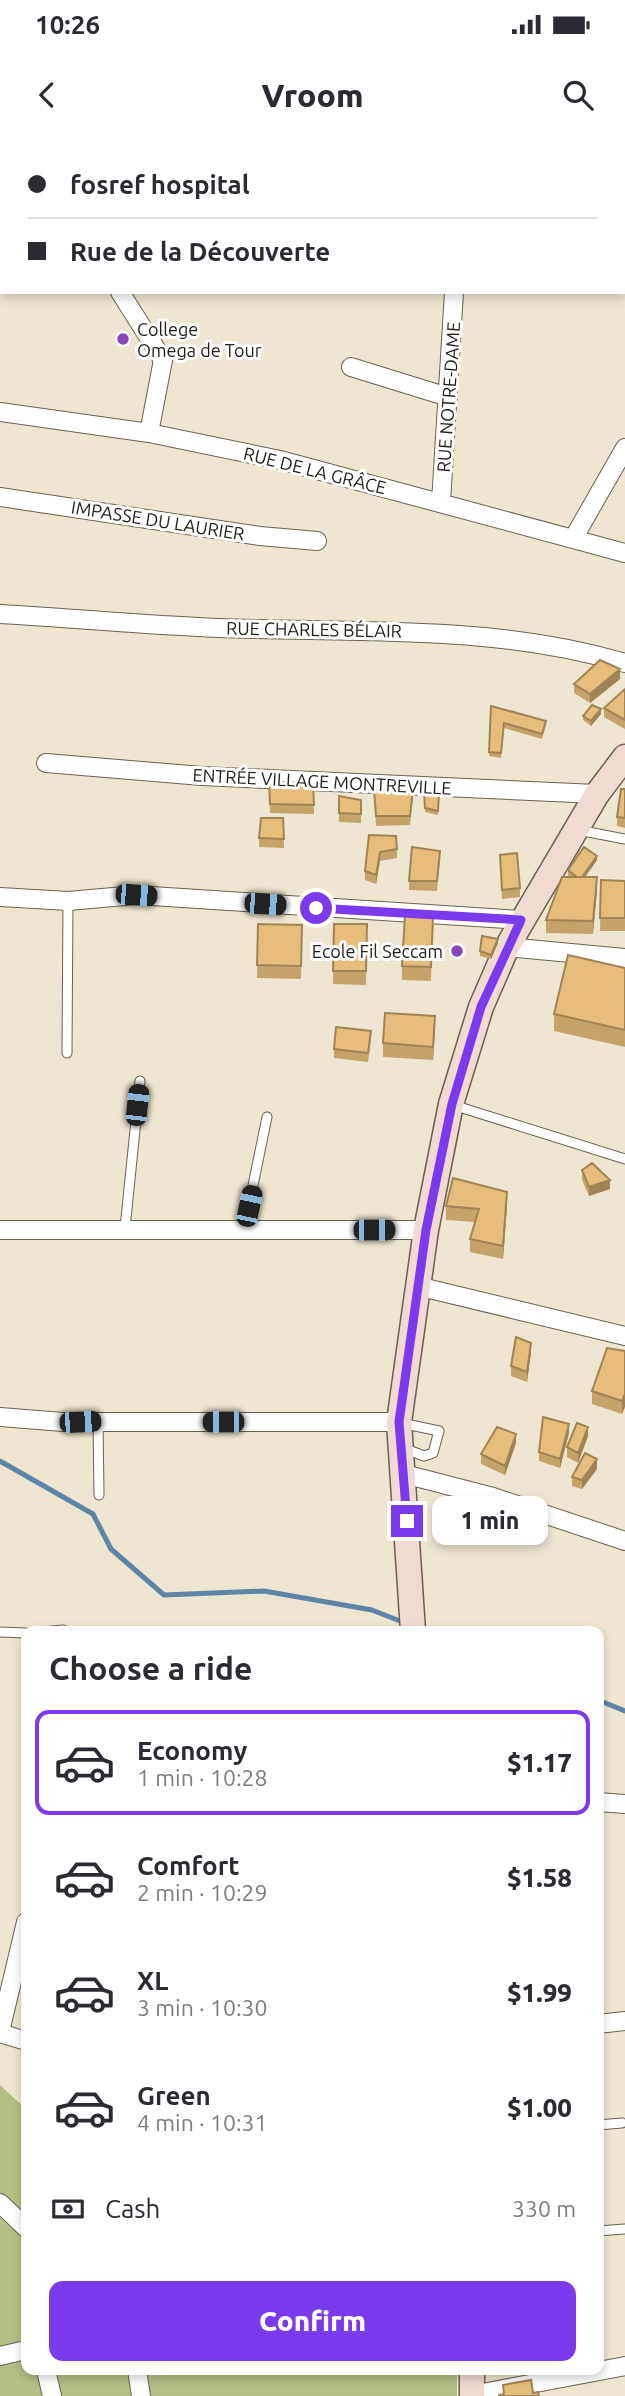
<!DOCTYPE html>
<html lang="en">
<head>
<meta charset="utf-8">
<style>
	body { margin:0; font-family:Ubuntu,sans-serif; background:#f7f7f7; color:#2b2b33; height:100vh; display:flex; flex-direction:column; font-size:26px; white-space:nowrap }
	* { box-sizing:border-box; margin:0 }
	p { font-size:23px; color:#7c7c81 }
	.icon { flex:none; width:38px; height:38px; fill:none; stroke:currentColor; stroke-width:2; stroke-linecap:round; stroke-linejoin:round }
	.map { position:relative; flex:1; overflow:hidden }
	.details { position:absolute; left:21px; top:1486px; width:583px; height:749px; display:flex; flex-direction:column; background:#fff; border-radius:14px; box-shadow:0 4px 10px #0003 }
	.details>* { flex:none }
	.guide { position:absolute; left:0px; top:0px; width:626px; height:154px; box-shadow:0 4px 10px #0003; display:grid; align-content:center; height:154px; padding:0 28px; background:#fff }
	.end { position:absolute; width:32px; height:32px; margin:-16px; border:9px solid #7c3aed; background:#fff; box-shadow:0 0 0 4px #fff }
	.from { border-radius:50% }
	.bubble { position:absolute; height:49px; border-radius:14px; background:#fff; box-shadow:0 4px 10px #0003; font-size:23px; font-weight:800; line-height:49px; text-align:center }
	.car { position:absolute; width:21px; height:42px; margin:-21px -10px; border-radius:9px; box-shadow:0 0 5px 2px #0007; background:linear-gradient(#222 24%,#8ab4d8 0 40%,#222 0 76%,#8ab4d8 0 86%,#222 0) }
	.guide b { display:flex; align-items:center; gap:24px; height:66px; font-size:26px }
	.guide b+b { border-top:2px solid #e1e1e2 }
	.guide i { width:18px; height:18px; background:#2b2b33 }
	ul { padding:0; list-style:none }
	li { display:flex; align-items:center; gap:21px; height:105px; margin:0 14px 10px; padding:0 14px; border:4px solid transparent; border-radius:14px }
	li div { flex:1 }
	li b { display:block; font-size:26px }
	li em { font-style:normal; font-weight:800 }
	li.current { border-color:#7c3aed }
	li>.icon { width:63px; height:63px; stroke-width:1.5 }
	h2 { padding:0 28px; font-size:32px; line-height:84px }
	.pay { display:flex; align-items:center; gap:18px; height:77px; padding:0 28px; font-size:26px }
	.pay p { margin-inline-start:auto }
	.button { display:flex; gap:14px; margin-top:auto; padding:14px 28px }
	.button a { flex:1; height:80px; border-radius:14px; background:#7c3aed; color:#fff; font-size:28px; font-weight:800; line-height:80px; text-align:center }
	.status { display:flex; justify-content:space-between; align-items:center; height:49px; padding:0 35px; background:#fff; direction:ltr }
	.status svg { height:19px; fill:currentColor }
	header { display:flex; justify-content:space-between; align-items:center; height:91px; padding:0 28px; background:#fff; font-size:32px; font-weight:800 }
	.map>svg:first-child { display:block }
	.green { fill:#b3c085 }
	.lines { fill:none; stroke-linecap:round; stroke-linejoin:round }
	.stream { stroke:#5e85a6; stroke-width:5 }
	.lane-casing { stroke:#69624f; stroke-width:11 }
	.street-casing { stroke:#69624f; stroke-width:20 }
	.secondary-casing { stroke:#69624f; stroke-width:27 }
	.lane { stroke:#fff; stroke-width:9 }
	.street { stroke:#fff; stroke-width:18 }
	.secondary { stroke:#f0dad1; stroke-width:24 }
	.wall { fill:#c6a36a }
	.shaded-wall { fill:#a18456 }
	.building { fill:#e6bd7b; stroke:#a18456; stroke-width:2 }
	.route { stroke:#7c3aed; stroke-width:9 }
	.poi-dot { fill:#8845b9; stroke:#fff; stroke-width:2.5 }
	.labels { text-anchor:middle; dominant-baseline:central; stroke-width:6; stroke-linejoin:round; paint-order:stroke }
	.poi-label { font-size:18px; fill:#221f17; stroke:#fff; text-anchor:start }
	.street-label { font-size:18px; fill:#221f17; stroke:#fff }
</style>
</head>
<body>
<div class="status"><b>10:26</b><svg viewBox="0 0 49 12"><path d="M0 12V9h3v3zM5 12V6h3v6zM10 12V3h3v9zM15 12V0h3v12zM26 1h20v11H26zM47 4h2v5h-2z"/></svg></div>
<header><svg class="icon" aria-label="back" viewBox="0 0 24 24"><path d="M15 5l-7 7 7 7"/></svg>Vroom<svg class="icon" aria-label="search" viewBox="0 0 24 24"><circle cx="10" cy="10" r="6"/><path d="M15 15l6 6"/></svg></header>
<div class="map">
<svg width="625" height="2256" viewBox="0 0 625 2256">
	<rect width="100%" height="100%" fill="#efe6d1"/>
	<path class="green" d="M0,1945l26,24v261h431v26h-457z"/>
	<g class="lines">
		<path class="stream" d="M0,1321l93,53 18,35 53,46 100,-4 108,19 33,13
			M598,1560l27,11"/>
		<g class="lane-casing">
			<path id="lane" d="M578,690l47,9
				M67,913l1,-152
				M453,965l172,54
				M125,1088l15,-147
				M244,1089l23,-112
				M98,1281l1,74
				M401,1283l38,8 -6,22 -9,3 -21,-8
				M51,1491l12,-1
				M0,1492l26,1
				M598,1985l24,-2
				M598,2091l27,-2"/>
		</g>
		<g class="street-casing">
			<path id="street" d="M601,0v2
				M294,1l2,-1
				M104,2l1,-2
				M625,36v-1
				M120,152l43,68 -14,73
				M351,227l97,30
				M0,272l149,21 131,27 345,93
				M0,357l260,39 57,5
				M441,362l13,-210
				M573,399l52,-91
				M0,474c73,4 145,11 218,14 136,5 275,-4 407,35
				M46,623l156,13 395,18
				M0,757l68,4 68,-6 385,25
				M507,807l118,11
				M0,1090h426
				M417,1146l208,50
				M0,1277l63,5h336
				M404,1334l89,23 132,44
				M598,1662l27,2
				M598,1884l27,-3
				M0,1892l26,-110
				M0,1893l26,8
				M0,2063l26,25
				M0,2216l26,-6
				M46,2230l6,26
				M137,2230l4,26
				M472,2255l153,-29"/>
		</g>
		<g class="secondary-casing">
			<path id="secondary" d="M413,1491l-14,-209 27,-192 25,-126 30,-97 26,-60 90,-153 28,-37
				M472,2230v26"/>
		</g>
		<use href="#lane" class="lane"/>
		<use href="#street" class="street"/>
		<use href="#secondary" class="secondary"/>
	</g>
	<path class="wall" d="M620,539l-30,24 -16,-10v-9z
		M625,549v40l-21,-12v-9z
		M491,566l55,19 -4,14 -38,-11 -3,30 -12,-2z
		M601,574l-10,12 -8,-6v-4z
		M269,641l44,3 1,30 -44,-1z
		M374,649l39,9 -3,27 -34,1z
		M625,649v39l-8,-2v-9z
		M424,652l15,2 -1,21 -13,-3z
		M339,656l22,4v23l-22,-1z
		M283,678l1,30 -25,-1v-9z
		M369,695l28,14v9l-17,3 -4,23 -11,-4v-9z
		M500,715l20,33v9l-18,2z
		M440,720l-3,31 -28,-1v-9z
		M597,720l-12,17 12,13 -4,44 -47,-1v-13l24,-43 -2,-2v-5z
		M601,740l24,1v50h-25z
		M258,784l44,1 -1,54 -44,-1z
		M334,784h33l-1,61 -33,-1z
		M433,790l-2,51 -29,-1v-14z
		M498,803l-7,16 -11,-3v-5z
		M625,828v79l-71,-16v-17z
		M435,889l-2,31 -50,-3v-14z
		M371,900l-3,22 -34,-4v-9z
		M582,1030l28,19 -21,7 -7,-16z
		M507,1065l-4,54 -33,-7v-13l5,-17 -29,-2v-14z
		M625,1211l-3,63 -30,-10v-13z
		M531,1212l-4,30 -16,-6v-10z
		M569,1293l-9,35 -21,-7v-9z
		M588,1296l-10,27 -11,-6v-10z
		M516,1303l-11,32 -24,-11v-10z
		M597,1329l-15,20 -10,-3v-9z"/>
	<path class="shaded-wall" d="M620,529v10l-30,24v-9z
		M601,569v5l-10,12v-5z
		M380,712v9l-4,23v-9z
		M597,716v4l-17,24v-5z
		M597,737v13l-4,44v-13z
		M498,799v4l-7,16v-4z
		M435,876v13l-2,31v-13z
		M610,1040v9l-21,7v-9z
		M507,1052v13l-4,54v-13z
		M531,1203v9l-4,30v-10z
		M625,1254v13l-3,7v-13z
		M569,1284v9l-9,35v-9z
		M588,1287v9l-10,27v-10z
		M516,1294v9l-11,32v-9z
		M597,1319v10l-15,20v-9z"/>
	<path class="building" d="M600,520l20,9 -30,25 -16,-10z
		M625,549v31l-21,-12z
		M592,565l9,4 -10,12 -8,-5z
		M491,566l55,15 -4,13 -38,-11 -3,30 -12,-1z
		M269,641l44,3 1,21 -44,-1z
		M374,649h39l-3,27h-34z
		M621,649h4v29l-8,-1z
		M424,652l15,2 -1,17 -13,-3z
		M339,656l22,4v14l-22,-1z
		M261,678h22l1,21 -25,-1z
		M369,695l27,1 1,13 -17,3 -4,23 -11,-4z
		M412,707l28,4 -3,30h-28z
		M584,707l13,9 -15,21h-5l-9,-7z
		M517,713l3,35 -18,2 -2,-35z
		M562,737h35l-4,44 -47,-1z
		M601,740l24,1v37h-25z
		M405,775l28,2 -2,50 -29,-1z
		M258,784l44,1 -1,41 -44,-1z
		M334,784h33l-1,47h-33z
		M482,796l16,3 -7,16 -11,-4z
		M568,815l57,13v62l-71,-16z
		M385,873l50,3 -2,31 -50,-4z
		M336,887l35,4 -3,22 -34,-4z
		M592,1023l18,17 -21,7 -7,-17z
		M453,1038l54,14 -4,54 -33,-7 9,-30 -33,-3z
		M516,1197l15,6 -4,29 -16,-6z
		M607,1208l18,3v43l-3,7 -30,-10z
		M543,1277l26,7 -9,35 -21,-7z
		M577,1283l11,4 -10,26 -11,-6z
		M497,1287l19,7 -11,32 -24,-12z
		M585,1313l12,6 -15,21 -10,-3z
		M531,2240l2,13 5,-1 1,4h-40v-1l5,-1 -1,-9z"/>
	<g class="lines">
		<path class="route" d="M316,768l205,12 -40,87 -29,97 -26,126 -27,192 8,99"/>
	</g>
	<g class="poi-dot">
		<circle cx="123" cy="199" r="7"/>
		<circle cx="457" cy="811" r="7"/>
	</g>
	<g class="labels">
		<g class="poi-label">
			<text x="137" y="189">College<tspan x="137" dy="21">Omega de Tour</tspan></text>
			<text x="443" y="811" text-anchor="end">Ecole Fil Seccam</text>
		</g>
		<g class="street-label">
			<text transform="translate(448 257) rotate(-86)">RUE NOTRE-DAME</text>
			<text transform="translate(315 330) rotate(14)">RUE DE LA GRÂCE</text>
			<text transform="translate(158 380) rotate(9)">IMPASSE DU LAURIER</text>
			<text transform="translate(314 489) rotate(1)">RUE CHARLES BÉLAIR</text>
			<text transform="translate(322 641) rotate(3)">ENTRÉE VILLAGE MONTREVILLE</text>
		</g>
	</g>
</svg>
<i class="end from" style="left:316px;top:768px"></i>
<i class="end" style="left:407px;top:1381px"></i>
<div class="bubble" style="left:432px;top:1356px;width:116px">1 min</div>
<i class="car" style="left:136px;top:755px;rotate:94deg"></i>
<i class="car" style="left:265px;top:764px;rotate:94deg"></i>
<i class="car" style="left:137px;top:965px;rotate:6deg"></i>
<i class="car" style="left:249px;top:1066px;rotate:12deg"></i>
<i class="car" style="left:374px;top:1090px;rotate:90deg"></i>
<i class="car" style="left:80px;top:1282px;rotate:88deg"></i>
<i class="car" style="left:223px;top:1282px;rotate:270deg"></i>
<div class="guide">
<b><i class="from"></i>fosref hospital</b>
<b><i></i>Rue de la Découverte</b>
</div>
<section class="details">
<h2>Choose a ride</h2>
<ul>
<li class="current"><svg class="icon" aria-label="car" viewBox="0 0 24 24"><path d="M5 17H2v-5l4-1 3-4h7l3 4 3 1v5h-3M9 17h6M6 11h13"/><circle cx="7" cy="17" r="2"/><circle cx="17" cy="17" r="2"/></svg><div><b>Economy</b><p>1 min · 10:28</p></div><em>$1.17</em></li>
<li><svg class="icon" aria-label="car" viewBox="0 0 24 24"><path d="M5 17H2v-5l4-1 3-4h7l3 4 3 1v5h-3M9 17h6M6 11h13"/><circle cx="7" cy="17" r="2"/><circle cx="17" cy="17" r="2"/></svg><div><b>Comfort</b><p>2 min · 10:29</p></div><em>$1.58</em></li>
<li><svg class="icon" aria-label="car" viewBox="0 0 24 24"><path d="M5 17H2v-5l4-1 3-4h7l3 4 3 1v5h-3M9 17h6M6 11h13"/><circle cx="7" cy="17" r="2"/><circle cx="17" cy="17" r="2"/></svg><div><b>XL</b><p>3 min · 10:30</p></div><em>$1.99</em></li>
<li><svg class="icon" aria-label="car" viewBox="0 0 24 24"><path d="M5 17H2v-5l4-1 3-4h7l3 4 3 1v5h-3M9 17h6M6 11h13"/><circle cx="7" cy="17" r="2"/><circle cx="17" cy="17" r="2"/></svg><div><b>Green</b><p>4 min · 10:31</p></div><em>$1.00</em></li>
</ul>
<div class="pay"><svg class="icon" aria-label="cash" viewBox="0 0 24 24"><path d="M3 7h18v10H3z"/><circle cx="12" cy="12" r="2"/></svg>Cash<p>330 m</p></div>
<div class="button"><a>Confirm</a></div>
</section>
</div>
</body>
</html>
